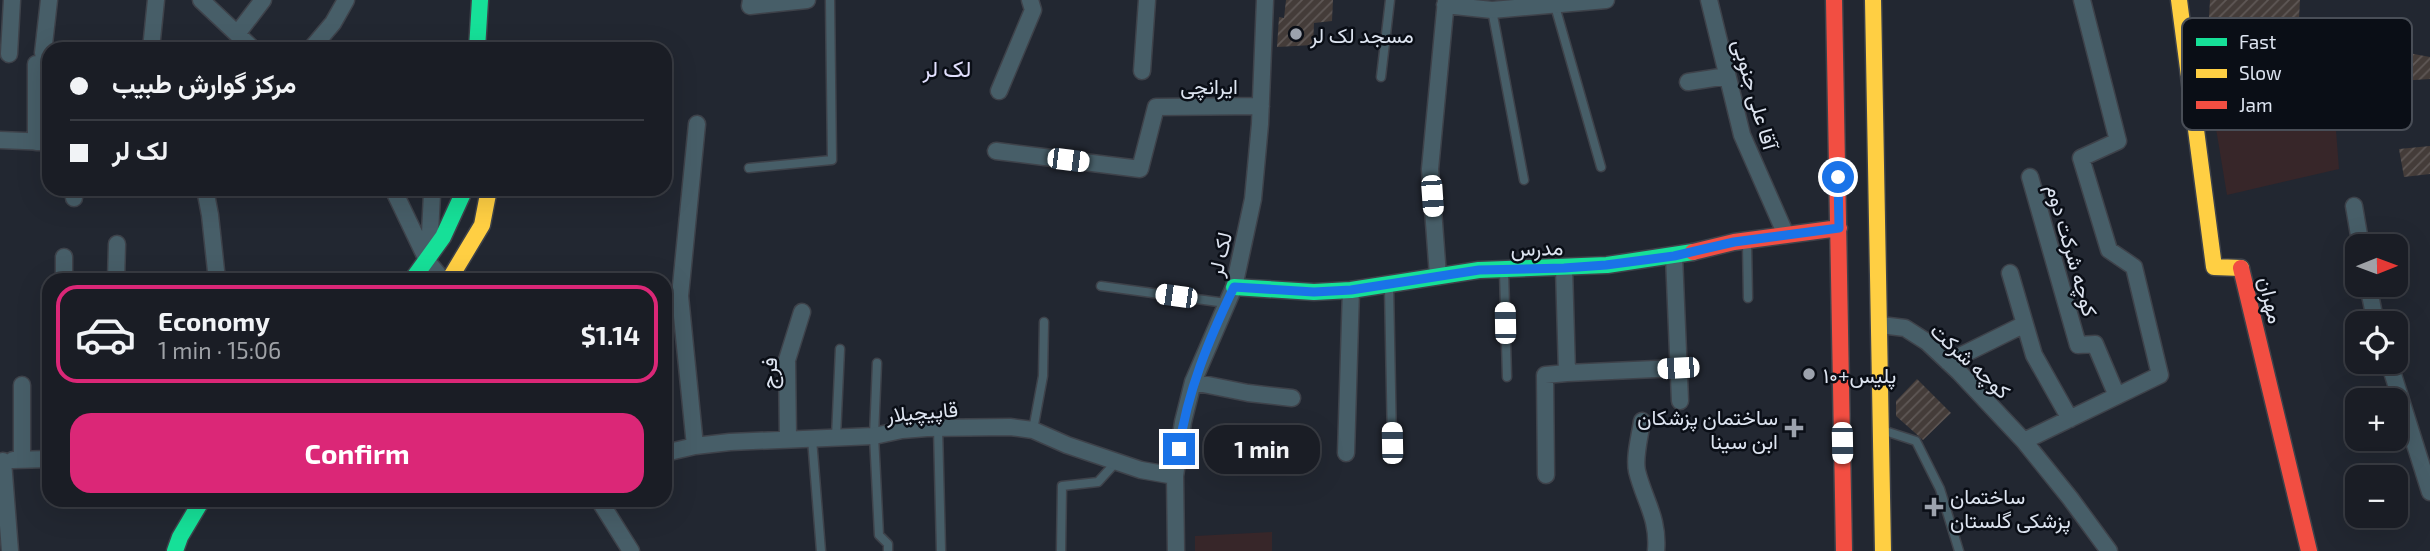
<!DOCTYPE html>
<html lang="en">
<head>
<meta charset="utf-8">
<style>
	body { margin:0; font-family:"Exo 2",Vazirmatn,sans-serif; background:#272a32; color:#f1f3f6; height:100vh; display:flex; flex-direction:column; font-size:26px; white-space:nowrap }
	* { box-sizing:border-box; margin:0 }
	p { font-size:23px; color:#9fa2a7 }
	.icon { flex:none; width:38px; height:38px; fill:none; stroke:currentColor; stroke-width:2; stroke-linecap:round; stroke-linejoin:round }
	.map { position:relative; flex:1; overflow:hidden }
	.panel { position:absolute; left:42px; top:273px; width:630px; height:234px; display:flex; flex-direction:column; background:#1a1d25; border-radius:21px; box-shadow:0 7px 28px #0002,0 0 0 2px #383b42 }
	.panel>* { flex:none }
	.top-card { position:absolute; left:42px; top:42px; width:630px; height:154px; border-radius:21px; box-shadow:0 7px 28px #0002,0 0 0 2px #383b42; display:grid; align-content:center; height:154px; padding:0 28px; background:#1a1d25 }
	.needle { width:46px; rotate:89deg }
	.tools { position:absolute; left:2345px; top:234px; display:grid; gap:14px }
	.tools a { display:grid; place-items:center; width:63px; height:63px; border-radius:14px; background:#1a1d25; box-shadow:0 7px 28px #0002,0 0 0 2px #383b42; font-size:35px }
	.end { position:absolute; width:32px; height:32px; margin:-16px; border:9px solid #1a73e8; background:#fff; box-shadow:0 0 0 4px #fff }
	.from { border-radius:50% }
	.bubble { position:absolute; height:49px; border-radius:21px; background:#1a1d25; box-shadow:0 7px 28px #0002,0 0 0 2px #383b42; font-size:23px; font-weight:700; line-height:49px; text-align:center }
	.car { position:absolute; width:21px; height:42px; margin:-21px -10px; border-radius:9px; box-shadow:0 0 5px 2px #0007; background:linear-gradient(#fff 24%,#345 0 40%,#fff 0 76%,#345 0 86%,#fff 0) }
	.top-card b { display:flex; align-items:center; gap:24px; height:66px; font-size:26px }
	.top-card b+b { border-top:2px solid #383b42 }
	.top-card i { width:18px; height:18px; background:#f1f3f6 }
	ul { padding:12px 0 0; list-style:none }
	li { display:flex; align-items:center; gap:21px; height:98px; margin:0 14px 10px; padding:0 14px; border:4px solid transparent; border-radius:21px }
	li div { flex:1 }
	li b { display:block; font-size:26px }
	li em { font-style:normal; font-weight:700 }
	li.active { border-color:#db2777 }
	li>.icon { width:63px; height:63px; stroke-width:1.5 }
	.action { display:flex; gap:14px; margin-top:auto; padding:14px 28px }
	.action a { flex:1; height:80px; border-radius:21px; background:#db2777; color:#fff; font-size:28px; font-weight:700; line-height:80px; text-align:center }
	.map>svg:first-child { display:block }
	.education { fill:#372629 }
	.building { fill:url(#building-hatch) }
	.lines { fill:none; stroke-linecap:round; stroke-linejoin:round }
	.lane-casing { stroke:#3e424a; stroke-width:11 }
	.street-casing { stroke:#3e424a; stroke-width:19 }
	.fast-casing { stroke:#3e424a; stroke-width:19 }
	.slow-casing { stroke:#3e424a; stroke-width:19 }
	.jam-casing { stroke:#3e424a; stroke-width:19 }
	.lane { stroke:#475e68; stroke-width:8 }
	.street { stroke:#475e68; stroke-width:16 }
	.fast { stroke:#16e098; stroke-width:16 }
	.slow { stroke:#ffcf43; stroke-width:16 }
	.jam { stroke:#f24e42; stroke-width:16 }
	.route { stroke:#1a73e8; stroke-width:9 }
	.poi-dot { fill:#9ca2ad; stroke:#0a0e16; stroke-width:2.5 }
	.labels { text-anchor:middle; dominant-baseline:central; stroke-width:5; stroke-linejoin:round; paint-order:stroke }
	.poi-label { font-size:21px; fill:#dde4f0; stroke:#0a0e16; text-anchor:start }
	.street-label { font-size:21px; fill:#dde4f0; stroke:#0a0e16 }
	.neighbourhood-label { font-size:23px; fill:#e2e0fe; stroke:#0a0e16 }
	.key { fill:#0a0e16; stroke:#494e57; stroke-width:2 }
	.key-label { font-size:19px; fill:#dde4f0 }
</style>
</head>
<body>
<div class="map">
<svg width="2430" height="551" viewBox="0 0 2430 551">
	<defs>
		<pattern id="building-hatch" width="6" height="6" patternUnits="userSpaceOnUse" patternTransform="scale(1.75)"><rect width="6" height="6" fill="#443c39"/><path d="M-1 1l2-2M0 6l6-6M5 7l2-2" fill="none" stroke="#5f5856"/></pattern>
	</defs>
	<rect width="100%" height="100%" fill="#222731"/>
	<path class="education" d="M2203,50l127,2 9,117 -112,26z
		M1272,532v19h-77v-15z"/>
	<path class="building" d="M1286,0h47l-1,21 -18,2 -1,22 -36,2 2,-30 5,1z
		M2210,0h90l-2,39 -90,-5z
		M2398,51l32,6v22l-31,2z
		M2430,146v28l-26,3 -5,-28z
		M1917,379l34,34 -28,27 -27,-24v-15z"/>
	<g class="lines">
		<g class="lane-casing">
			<path id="lane" d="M1555,6l46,161
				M1492,10l32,170
				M1381,77l9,-77
				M749,168l83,-8 -2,-160
				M1747,244l1,54
				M1504,272l3,105
				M1101,286l125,17
				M1389,287l3,156
				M877,363l-3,73 5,99 9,9v7
				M938,428l3,123
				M1033,430l10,-54 1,-54
				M1885,431l31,10 24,48 19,62
				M836,437l4,-88
				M812,439l9,112
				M1061,551l1,-65 36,-4 19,-21"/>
		</g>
		<g class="street-casing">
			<path id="street" d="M201,0l52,49
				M751,0l-1,6 57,-6
				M1709,0l33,135 44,100
				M1445,5l47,5 114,-10
				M237,34l26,-34
				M151,49l5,-49
				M311,49l22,-26 13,-23
				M43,53l6,-53
				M9,54l3,-54
				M1142,71l5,-71
				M1688,82l39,-6
				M999,91l34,-81 -3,-10
				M0,140l49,2
				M36,142v-78
				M996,151l144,18 16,-62 105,-1
				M2030,177l48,168 17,-1 22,52
				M205,189l5,26 7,65
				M393,189l35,73 15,18
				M74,198v-9
				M2354,206l7,41
				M429,253l3,-59 -1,-5
				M1674,256l6,145
				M64,257v23
				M2010,273l24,82 36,64
				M1438,276l-8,-107 16,-169
				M116,280l1,-36
				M2368,285l8,39
				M1881,325l24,3 22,14 32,30 65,69 46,57 39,53
				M1948,362l77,-38
				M2389,362l41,130
				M1567,373l111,-5
				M1193,382l55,11 44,5
				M22,385v75
				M1642,421c-2,15 -8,36 -5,50 7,29 22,47 19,80
				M788,439l-1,-79 15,-48
				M2024,441l136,-66 -26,-108 -25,-17 -28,-92 37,-17 -36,-141
				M695,446l-15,-150 17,-172
				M665,453l30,-7 35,-4 144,-6 28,-6 25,-2 83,-1 23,3 34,15 74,25 34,6
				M1346,453l5,-163
				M13,460l36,-1
				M3,461l7,90
				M1546,475l-1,-100 22,-2 -3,-105
				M599,500l32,51
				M1176,551l-1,-75 8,-54 10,-40 41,-95 19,-88 7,-75 5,-124"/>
		</g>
		<g class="fast-casing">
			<path id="fast" d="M477,49l3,-49
				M412,280l31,-43 22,-48
				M1234,287l80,5 37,-2 128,-20 128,-5 86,-13
				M175,551l5,-14 22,-37"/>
		</g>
		<g class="slow-casing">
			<path id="slow" d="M1873,0l10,551
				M2179,0l35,267 27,1
				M449,280l33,-55 7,-36"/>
		</g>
		<g class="jam-casing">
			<path id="jam" d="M1834,0l10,551
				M1693,252l41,-10 105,-14
				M2241,268l68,283"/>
		</g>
		<use href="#lane" class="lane"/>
		<use href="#street" class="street"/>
		<use href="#fast" class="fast"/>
		<use href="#slow" class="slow"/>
		<use href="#jam" class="jam"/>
	</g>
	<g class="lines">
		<path class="route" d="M1179,449c8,-57 30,-110 55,-162l80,5 37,-2 128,-20 85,-2 42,-3 68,-9 60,-14 105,-14 -1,-51"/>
	</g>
	<g class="poi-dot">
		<circle cx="1296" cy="34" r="7"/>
		<circle cx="1809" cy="374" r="7"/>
		<path d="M1790.5 417.5h7v7h7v7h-7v7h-7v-7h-7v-7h7z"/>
		<path d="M1930.5 496.5h7v7h7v7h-7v7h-7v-7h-7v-7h7z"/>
	</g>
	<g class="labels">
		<g class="poi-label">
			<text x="1310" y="34">مسجد لک لر</text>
			<text x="1823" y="374">پلیس+۱۰</text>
			<text x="1778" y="416" text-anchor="end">ساختمان پزشکان<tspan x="1778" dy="24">ابن سینا</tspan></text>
			<text x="1950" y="495">ساختمان<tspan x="1950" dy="24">پزشکی گلستان</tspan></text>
		</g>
		<g class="street-label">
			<text x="1209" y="85">ایرانچی</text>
			<text transform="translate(1756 94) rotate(74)">آقا علی جنوبی</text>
			<text transform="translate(1537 247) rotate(-1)">مدرس</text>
			<text transform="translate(2073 250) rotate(74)">کوچه شرکت دوم</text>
			<text transform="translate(1219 254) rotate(-77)">لک لر</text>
			<text transform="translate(2272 300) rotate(77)">مهران</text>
			<text transform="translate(1971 360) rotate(43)">کوچه شرکت</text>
			<text transform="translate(768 373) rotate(-87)">فرج</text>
			<text transform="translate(922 411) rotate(-5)">قاپیچیلار</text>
		</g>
		<g class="neighbourhood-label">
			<text x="947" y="68">لک لر</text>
		</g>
	</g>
	<rect x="2182" y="18" width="230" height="112" rx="10" class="key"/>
	<rect x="2196" y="38" width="31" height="8" fill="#16e098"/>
	<rect x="2196" y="69" width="31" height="9" fill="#ffcf43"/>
	<rect x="2196" y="101" width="31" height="8" fill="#f24e42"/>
	<g class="key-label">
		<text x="2239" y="49">Fast</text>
		<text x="2239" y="80">Slow</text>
		<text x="2239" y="112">Jam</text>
	</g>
</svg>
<div class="tools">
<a><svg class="needle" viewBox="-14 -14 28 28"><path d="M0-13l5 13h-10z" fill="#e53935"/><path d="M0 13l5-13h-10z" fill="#9fa2a7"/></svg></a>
<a><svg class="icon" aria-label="locate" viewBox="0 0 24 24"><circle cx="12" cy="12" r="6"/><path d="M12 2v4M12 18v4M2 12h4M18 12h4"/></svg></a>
<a>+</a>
<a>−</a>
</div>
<i class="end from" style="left:1838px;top:177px"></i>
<i class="end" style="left:1179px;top:449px"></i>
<div class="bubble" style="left:1204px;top:425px;width:116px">1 min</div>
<i class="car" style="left:1068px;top:160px;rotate:97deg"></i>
<i class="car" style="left:1432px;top:196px;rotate:176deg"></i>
<i class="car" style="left:1176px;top:296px;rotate:278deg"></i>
<i class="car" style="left:1505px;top:323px;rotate:359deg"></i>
<i class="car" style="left:1678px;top:368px;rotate:267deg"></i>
<i class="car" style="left:1392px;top:443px;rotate:359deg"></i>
<i class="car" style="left:1842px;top:443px;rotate:179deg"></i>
<div class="top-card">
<b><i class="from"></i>مرکز گوارش طبیب</b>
<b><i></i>لک لر</b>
</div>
<section class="panel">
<ul>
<li class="active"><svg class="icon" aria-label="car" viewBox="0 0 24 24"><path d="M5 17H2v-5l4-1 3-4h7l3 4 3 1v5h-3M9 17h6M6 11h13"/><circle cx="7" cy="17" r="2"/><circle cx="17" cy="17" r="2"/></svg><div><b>Economy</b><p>1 min · 15:06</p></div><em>$1.14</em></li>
</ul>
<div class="action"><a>Confirm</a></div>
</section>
</div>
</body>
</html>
